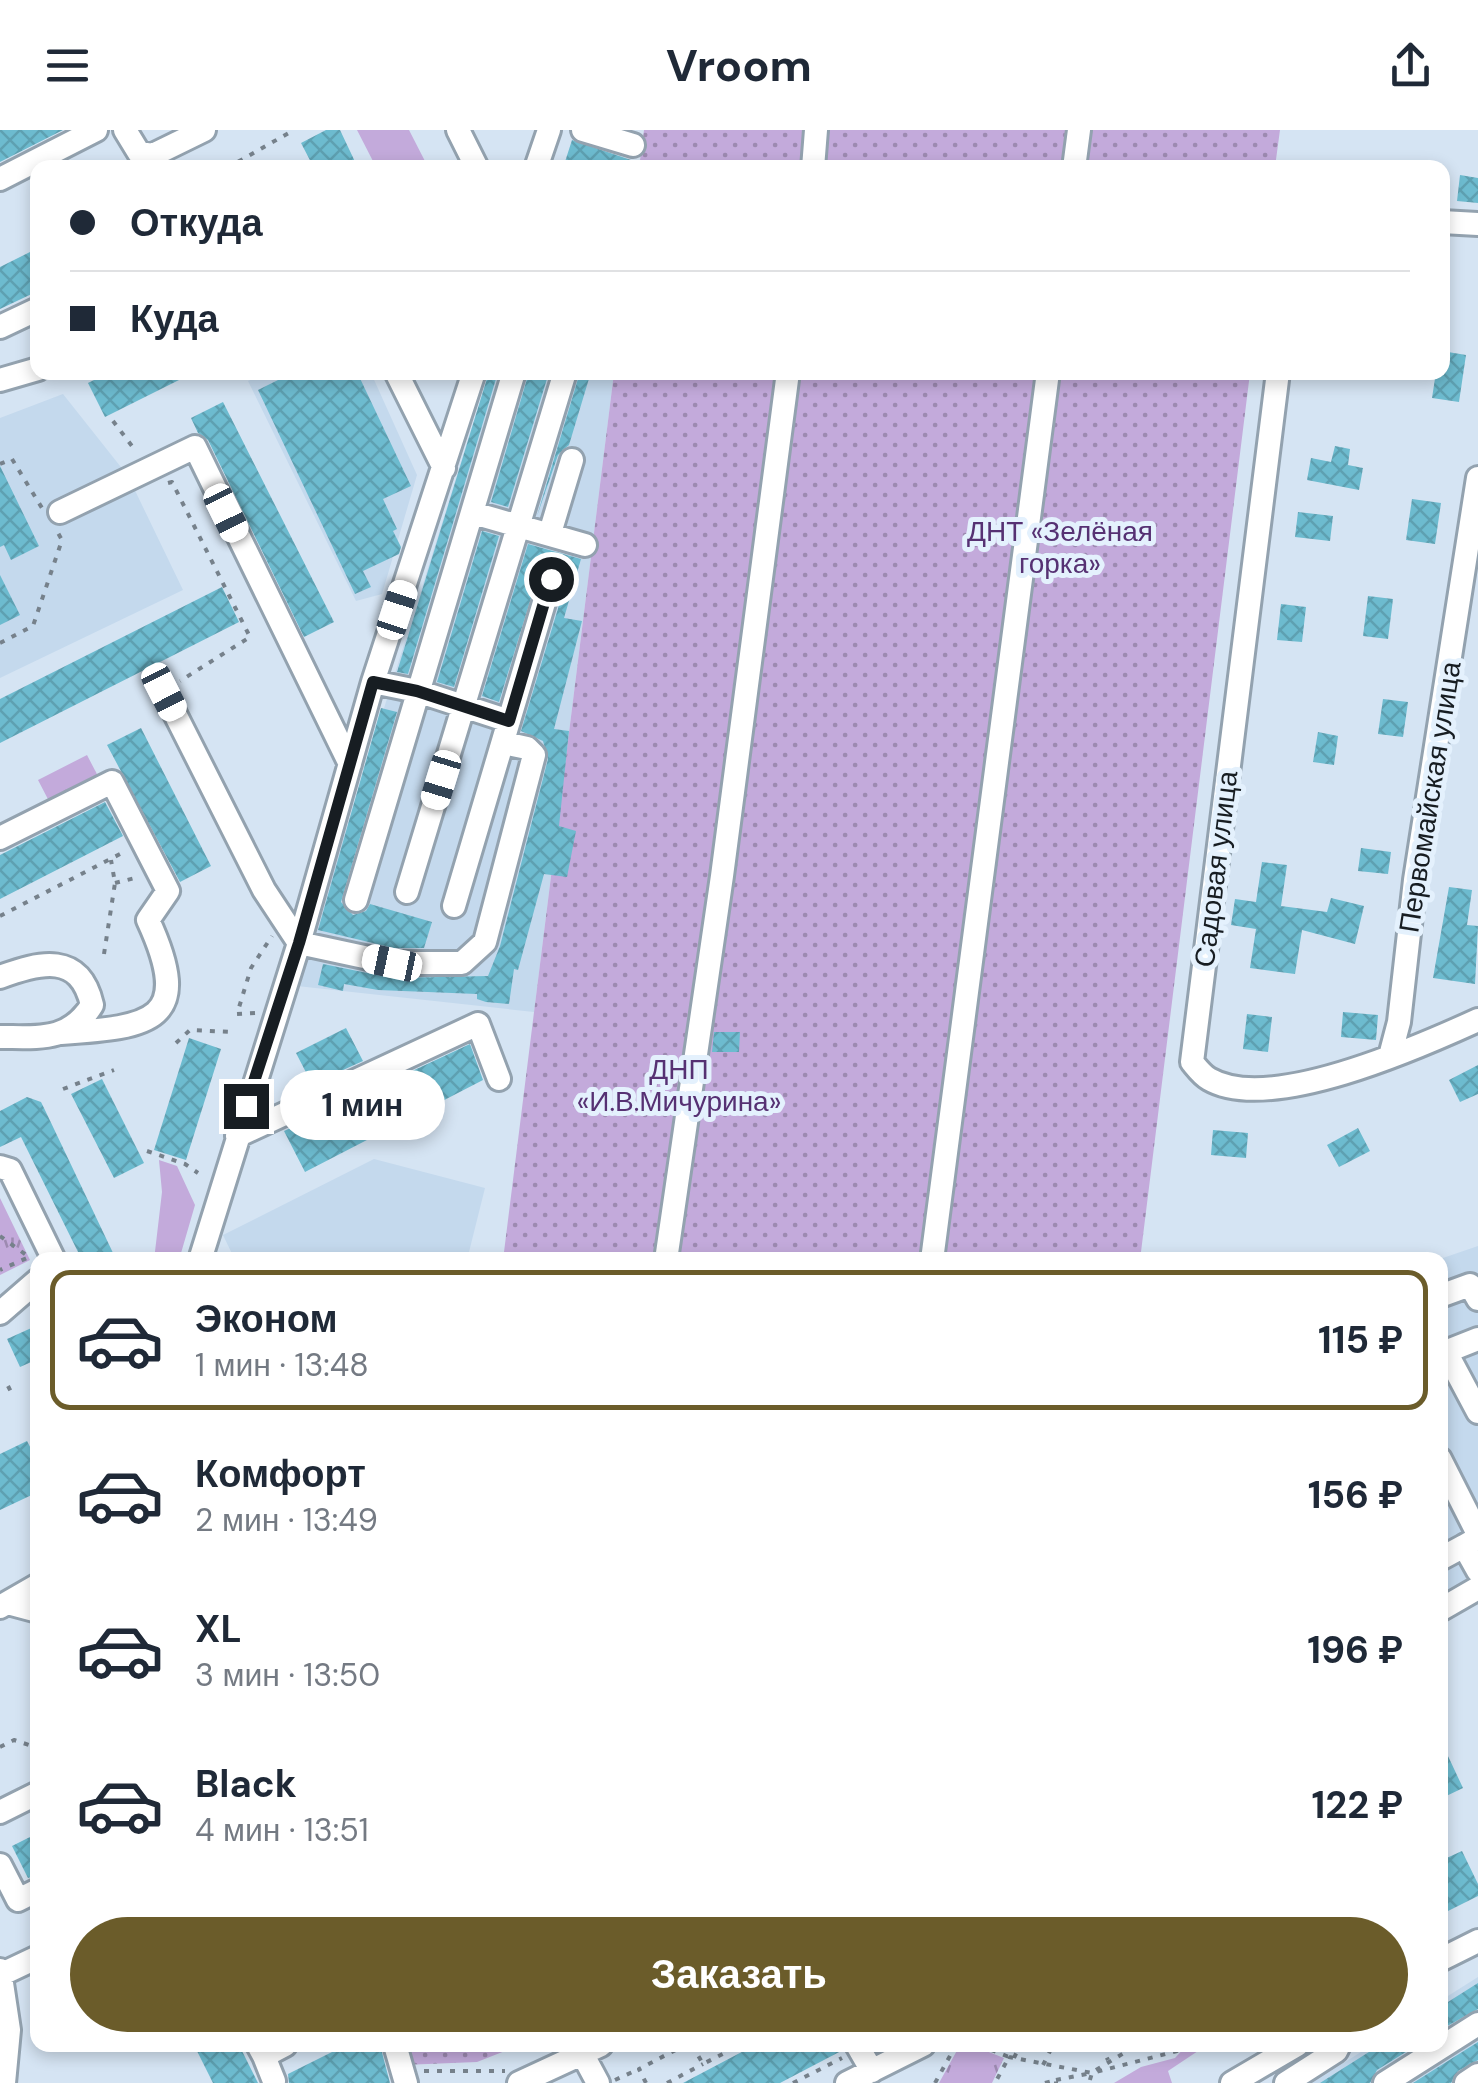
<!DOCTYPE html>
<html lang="ru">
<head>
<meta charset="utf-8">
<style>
	body { margin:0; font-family:"DM Sans",sans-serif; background:#f6f6f7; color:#1f2937; height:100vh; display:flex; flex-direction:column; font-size:38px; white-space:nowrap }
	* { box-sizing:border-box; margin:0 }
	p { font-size:32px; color:#747a83 }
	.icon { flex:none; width:55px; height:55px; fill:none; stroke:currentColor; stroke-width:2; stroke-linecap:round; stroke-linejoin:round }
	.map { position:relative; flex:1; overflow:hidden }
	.details { position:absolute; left:30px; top:1122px; width:1418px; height:800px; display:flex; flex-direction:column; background:#fff; border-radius:20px; box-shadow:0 5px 15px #0003 }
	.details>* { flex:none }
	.banner { position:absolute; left:30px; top:30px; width:1420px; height:220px; border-radius:20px; box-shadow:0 5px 15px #0003; display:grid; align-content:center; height:220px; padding:0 40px; background:#fff }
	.end { position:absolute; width:45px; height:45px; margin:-22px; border:12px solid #171d22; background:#fff; box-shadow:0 0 0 5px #fff }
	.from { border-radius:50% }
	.bubble { position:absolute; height:70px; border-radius:35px; background:#fff; box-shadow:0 5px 15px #0003; font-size:32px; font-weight:700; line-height:70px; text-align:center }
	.car { position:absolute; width:30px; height:60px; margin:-30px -15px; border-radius:12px; box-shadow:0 0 8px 2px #0007; background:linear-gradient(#fff 24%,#345 0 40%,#fff 0 76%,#345 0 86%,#fff 0) }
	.banner b { display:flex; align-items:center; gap:35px; height:95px; font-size:38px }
	.banner b+b { border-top:2px solid #e0e1e3 }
	.banner i { width:25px; height:25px; background:#1f2937 }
	ul { padding:18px 0 0; list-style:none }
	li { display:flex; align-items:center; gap:30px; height:140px; margin:0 20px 15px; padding:0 20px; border:5px solid transparent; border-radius:20px }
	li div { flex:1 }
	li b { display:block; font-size:38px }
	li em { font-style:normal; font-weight:700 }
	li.on { border-color:#6b5c2a }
	li>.icon { width:90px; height:90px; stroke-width:1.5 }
	.action { display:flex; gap:20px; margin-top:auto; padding:20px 40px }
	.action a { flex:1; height:115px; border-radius:60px; background:#6b5c2a; color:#fff; font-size:40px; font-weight:700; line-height:115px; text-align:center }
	header { display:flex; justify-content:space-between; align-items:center; height:130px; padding:0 40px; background:#fff; font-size:45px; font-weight:700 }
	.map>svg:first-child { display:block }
	.built { fill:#c4d9ed }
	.grass { fill:#c3aadb }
	.park { fill:url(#park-tufts) }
	.garden { fill:url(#garden-dots) }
	.building { fill:url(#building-cross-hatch) }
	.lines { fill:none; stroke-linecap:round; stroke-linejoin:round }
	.minor-casing { stroke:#93a2af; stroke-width:28 }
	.path { stroke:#76818b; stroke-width:4; stroke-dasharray:5 8; stroke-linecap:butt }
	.minor { stroke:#fff; stroke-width:22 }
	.route { stroke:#171d22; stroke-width:12 }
	.labels { text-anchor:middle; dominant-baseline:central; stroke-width:10; stroke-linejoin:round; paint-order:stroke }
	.park-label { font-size:28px; fill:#563173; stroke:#e4f1fd }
	.street-label { font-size:28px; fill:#171d22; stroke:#e4f1fd }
</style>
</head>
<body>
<header><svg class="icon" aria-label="menu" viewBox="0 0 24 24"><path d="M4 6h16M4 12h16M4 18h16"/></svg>Vroom<svg class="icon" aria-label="share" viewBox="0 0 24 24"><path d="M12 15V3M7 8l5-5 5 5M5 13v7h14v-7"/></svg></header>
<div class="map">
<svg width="1478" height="1953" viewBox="0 0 1478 1953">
	<defs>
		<pattern id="park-tufts" width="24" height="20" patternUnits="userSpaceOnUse" patternTransform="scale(2.5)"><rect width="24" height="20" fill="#c3aadb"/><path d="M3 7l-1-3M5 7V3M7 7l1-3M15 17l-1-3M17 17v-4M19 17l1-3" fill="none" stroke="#9d8ab1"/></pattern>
		<pattern id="garden-dots" width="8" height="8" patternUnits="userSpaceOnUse" patternTransform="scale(2.5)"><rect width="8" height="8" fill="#c3aadb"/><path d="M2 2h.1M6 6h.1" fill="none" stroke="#9d8ab1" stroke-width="1.8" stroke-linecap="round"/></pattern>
		<pattern id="building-cross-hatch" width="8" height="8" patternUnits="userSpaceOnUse" patternTransform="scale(2.5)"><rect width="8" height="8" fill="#6dbbcf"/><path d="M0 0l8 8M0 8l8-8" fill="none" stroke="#5ea0b1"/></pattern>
	</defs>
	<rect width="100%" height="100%" fill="#d5e4f3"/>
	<path class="built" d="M266,243h105l46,102 -35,119 -26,7 -108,-220z
		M489,243h125l-80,639 -237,-26z
		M63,264l65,82 55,114 -183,88v-260z
		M374,1029l111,29 -18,72h-232l-12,-25z
		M1478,1116v328l-38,23v-337h-3z
		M1478,1847v106h-166l60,-38h68v-44z"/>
	<path class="grass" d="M357,0h52l19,37h-52z
		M159,1030l18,6 18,39 -16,55h-25l8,-68z
		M1187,1915h12l2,4 -33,22 4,12h-58l27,-16 34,-9z"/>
	<path class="park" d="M87,625l13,25 -49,25 -13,-25z
		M0,1068l30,62 -30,15z
		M960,1915h11l33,13 -12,25h-53z"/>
	<path class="garden" d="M644,0h636l-5,37 -636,1z
		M614,243h636l-110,887h-637z
		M405,1915h115l-43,17 -74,3z"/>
	<path class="building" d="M0,0h63l-63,32z
		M326,0h14l18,38h-44l-13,-25z
		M572,10l59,20 -2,8h-66z
		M1460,45l18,3v25l-21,-2z
		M38,118v43l-38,18v-42z
		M1442,221l24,4 -7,47 -27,-4 4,-26h6z
		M110,242h85l-90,45 -17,-34z
		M282,242h75l54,114 -28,13 14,30 -4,2 8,16 -2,7 -36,17 8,16 -16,7 -97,-204 26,-13z
		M489,242h9l-90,302 -11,-2z
		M529,242h20l-41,135 -17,-5z
		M580,242h11l-22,73 -11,10 -21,61z
		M223,272l111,220 -30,15 -96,-197 -10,-7 -7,-15z
		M1335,316l15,3 -2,16 15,3 -4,22 -52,-10 4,-22 20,4z
		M0,336l39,80 -28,14 -7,-15 -4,2z
		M1412,369l29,4 -6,41 -29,-4z
		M1298,382l35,4 -3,25 -35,-4z
		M482,401l17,5 -45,151 -17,-5z
		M528,414l53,15 -17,59 18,3 -28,108 15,2 -10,95 17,5 -9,46 -23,-3 -26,96 -4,-1 -5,35 -23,-2 -9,-3v-5l-99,-4 -34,-6 -1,7 -25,-6 5,-21 69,14 96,-2 12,-30 48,-187 -5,-18 -22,-10 45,-149 -4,-13 -6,-4 -16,4 -41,133 -17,-6z
		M0,445l20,40 -20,10z
		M222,457l17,35 -239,121v-44z
		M1368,466l25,3 -5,40 -25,-3z
		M1281,474l25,3 -4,35 -25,-2z
		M1383,569l25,3 -5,35 -25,-3z
		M381,578l16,4 -56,190 12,13 13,-4 4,-7 62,18 -8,26h-30l-76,-18z
		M141,598l70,138 -31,16 -73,-137z
		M1318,602l20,4 -4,29 -21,-3z
		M105,672l18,34 -123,63v-44z
		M1361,718l30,4 -3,22 -30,-3z
		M1262,732l25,3 -6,41 46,6 4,-14 33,8 -9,38 -53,-14 -7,44 -45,-6 6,-39 -25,-4 4,-26 21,3z
		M1449,757l23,3 -5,35 11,1 -3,58 -42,-6z
		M1343,882l35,3 -2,25 -35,-3z
		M1247,884l25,3 -4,35 -25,-3z
		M346,898l17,33 -51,23 -16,-31z
		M714,902h26l-1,20h-27z
		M189,908l32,11 -35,111 -32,-10z
		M470,914l13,36 -178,92 -21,-41z
		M1478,935v29l-18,8 -11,-22z
		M102,949l42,84 -30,15 -43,-84z
		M27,967l14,5 3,6 70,147 -11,5h-21l-61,-123 -21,10v-36z
		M1358,998l12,23 -31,16 -12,-22z
		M1213,1000l35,3 -2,25 -35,-3z
		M38,1195v34l-18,8 -13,-28z
		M27,1311l11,21v30l-38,18v-56z
		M1440,1609l23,49 -23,11z
		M38,1703v42l-10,3 -16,-32z
		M1462,1721l16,33v12l-38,19v-54z
		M1478,1853v26l-38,21v-23z
		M1478,1912v18l-20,11 -7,12h-38z
		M194,1915h45l19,38h-45z
		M346,1915h34l10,38h-101l-1,-9z
		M755,1915h87l1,5 -63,33h-97z
		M1380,1915h37l-40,25 -7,13h-50z"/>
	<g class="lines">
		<g class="minor-casing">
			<path id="minor" d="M125,0l14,23 14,2 51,-25
				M458,0l19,38
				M583,0l50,15
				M536,38l13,-38
				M813,38l3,-38
				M1074,38l5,-38
				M0,49l96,-49
				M1442,92l36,2
				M0,197l38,-18
				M396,242l48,96
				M1278,242l-86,690c5,6 10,13 17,17 60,35 210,-32 269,-59
				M0,250l38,-11
				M60,382l135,-65 155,317
				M473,383l112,32
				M550,403l22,-73
				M373,552l44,9 92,30
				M164,562l100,198 35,53 93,20h70l23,-21 49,-187 -7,-7 -23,-5
				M0,708l112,-56 56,109 -20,29c47,102 3,107 -87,113
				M407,762l158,-520
				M356,770l158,-528
				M454,776l97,-327
				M0,847c40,-15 80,-25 92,28 -23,37 -53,32 -92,32
				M1390,926l9,-34 16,-142 63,-402
				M237,1006l241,-112 21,55
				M0,1037l10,3 44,90
				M200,1130l99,-317 74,-261 101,-310
				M666,1130l56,-384 66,-504
				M932,1130l116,-888
				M1440,1166l30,-11 8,14
				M0,1183l38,-33
				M1446,1222l32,60
				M1440,1224l38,-15
				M1440,1329l38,75
				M1478,1408l-14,8 14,25
				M1440,1429l24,-13
				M8,1473l30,8
				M0,1477l38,-22
				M1440,1480l38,-22
				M0,1682l38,-19
				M0,1735l18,35 20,-10
				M1440,1830l38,-19
				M0,1840l9,60 -5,53
				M2,1844l36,-17
				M258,1915l6,11 21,-11
				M395,1915l11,38
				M857,1915l15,26
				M583,1925l15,28
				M264,1926l10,25
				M519,1953l82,-38
				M847,1953l76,-38
				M1232,1953l65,-38
				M1286,1953l50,-32 3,-6
				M1385,1953l93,-59
				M1466,1953l12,-8"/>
		</g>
		<path class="path" d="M227,38l67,-38
			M113,291l19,25
			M0,334l12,-5 30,49
			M168,353l4,-1 78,155 -70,44
			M0,513l33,-17 29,-86 -4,-7
			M115,753l24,-6
			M0,786l124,-64
			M104,824l11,-71 -4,-23
			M255,883l-18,1 14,-46 21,-32
			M176,913l14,-13 44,2
			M63,959l51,-19
			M147,1021l38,13 13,9
			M0,1106l29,21 -29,13
			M8,1256l3,6
			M34,1418l4,6
			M0,1617l14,-7 24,8
			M692,1915l11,19 37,-19
			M979,1915l30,12 -14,26
			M1002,1915l7,12 83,16 85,-22 1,-6
			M1101,1916l7,14
			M1014,1928l6,-13
			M1043,1935l10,-20
			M1096,1940l41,-25
			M424,1941h81
			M615,1950l24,-11
			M1056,1950l36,-7 -3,10
			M646,1953l-7,-14 46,-24
			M667,1953l36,-19
			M793,1953l49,-25
			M935,1953l21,-38
			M1045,1953l11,-3v3"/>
		<use href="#minor" class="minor"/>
	</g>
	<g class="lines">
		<path class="route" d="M246,976l53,-163 74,-261 44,9 92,30 42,-142"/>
	</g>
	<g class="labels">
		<g class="park-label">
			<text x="1060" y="401">ДНТ «Зелёная<tspan x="1060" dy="32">горка»</tspan></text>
			<text x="679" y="939">ДНП<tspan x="679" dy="32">«И.В.Мичурина»</tspan></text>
		</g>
		<g class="street-label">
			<text transform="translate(1430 667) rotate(-81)">Первомайская улица</text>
			<text transform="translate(1216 739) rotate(-83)">Садовая улица</text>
		</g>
	</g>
</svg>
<i class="end from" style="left:551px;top:449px"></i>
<i class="end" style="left:246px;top:976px"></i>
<div class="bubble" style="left:280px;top:940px;width:165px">1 мин</div>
<i class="car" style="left:226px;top:383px;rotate:154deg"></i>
<i class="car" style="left:397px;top:480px;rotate:18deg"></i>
<i class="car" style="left:164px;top:562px;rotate:153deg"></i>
<i class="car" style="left:441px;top:650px;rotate:197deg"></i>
<i class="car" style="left:392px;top:833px;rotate:282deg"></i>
<div class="banner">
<b><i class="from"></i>Откуда</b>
<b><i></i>Куда</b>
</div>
<section class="details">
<ul>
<li class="on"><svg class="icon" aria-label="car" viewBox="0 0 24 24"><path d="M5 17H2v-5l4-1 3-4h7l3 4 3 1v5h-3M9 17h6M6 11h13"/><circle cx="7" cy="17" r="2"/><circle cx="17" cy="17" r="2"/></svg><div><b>Эконом</b><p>1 мин · 13:48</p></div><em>115 ₽</em></li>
<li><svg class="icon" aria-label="car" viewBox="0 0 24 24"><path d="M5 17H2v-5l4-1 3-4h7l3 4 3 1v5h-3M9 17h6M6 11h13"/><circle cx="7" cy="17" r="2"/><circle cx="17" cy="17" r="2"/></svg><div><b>Комфорт</b><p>2 мин · 13:49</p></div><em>156 ₽</em></li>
<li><svg class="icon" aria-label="car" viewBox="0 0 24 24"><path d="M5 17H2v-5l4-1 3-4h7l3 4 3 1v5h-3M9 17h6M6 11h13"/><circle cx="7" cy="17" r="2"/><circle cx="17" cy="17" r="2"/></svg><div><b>XL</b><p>3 мин · 13:50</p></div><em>196 ₽</em></li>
<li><svg class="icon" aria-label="car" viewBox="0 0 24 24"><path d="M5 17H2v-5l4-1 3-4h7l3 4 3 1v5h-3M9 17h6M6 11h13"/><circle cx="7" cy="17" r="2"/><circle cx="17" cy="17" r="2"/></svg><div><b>Black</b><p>4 мин · 13:51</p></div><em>122 ₽</em></li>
</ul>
<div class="action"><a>Заказать</a></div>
</section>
</div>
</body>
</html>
